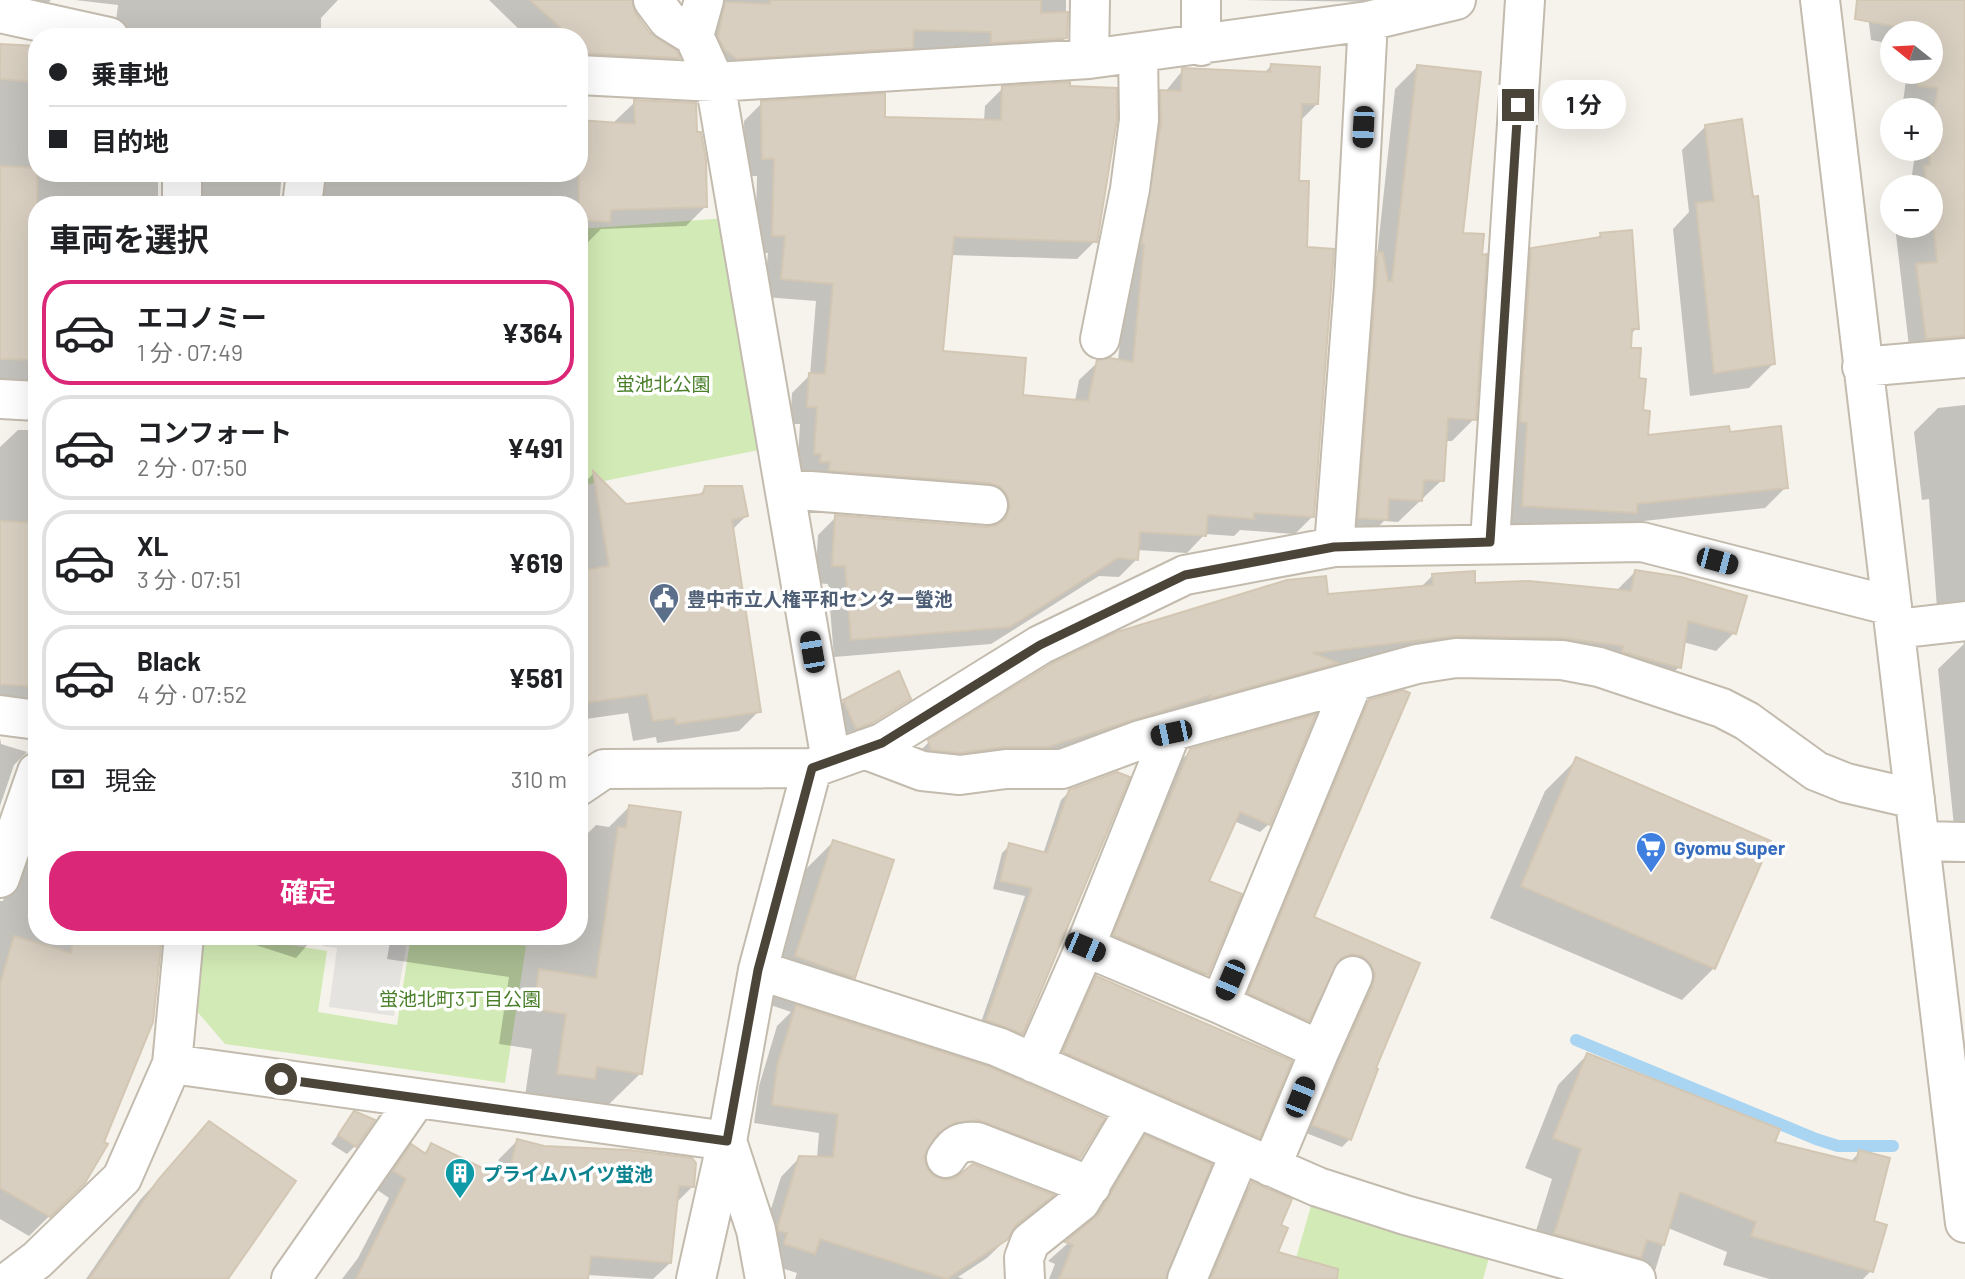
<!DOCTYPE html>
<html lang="ja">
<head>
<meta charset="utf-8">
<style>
	body { margin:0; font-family:Barlow,"Noto Sans JP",sans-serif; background:#f6f6f6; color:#202124; height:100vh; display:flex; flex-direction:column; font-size:26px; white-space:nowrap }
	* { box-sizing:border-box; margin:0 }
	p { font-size:23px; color:#757577 }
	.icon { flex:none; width:38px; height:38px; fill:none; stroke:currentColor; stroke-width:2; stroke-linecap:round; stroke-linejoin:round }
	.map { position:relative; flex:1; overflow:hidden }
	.side { position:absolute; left:28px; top:196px; width:560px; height:749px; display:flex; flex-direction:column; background:#fff; border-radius:28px; box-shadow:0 7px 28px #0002 }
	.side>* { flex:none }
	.top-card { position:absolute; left:28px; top:28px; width:560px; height:154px; border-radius:28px; box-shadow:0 7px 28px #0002; display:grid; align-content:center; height:154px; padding:0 21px; background:#fff }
	.needle { width:46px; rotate:288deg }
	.fabs { position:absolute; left:1880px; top:21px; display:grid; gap:14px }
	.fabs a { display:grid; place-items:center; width:63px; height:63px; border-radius:50%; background:#fff; box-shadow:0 7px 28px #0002; font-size:35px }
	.end { position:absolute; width:32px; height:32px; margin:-16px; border:9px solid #4b4439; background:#fff; box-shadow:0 0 0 4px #fff }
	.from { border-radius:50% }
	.bubble { position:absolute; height:49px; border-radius:24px; background:#fff; box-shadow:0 7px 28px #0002; font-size:23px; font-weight:700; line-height:49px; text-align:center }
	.car { position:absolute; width:21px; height:42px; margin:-21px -10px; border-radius:9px; box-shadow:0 0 5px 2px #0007; background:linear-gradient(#222 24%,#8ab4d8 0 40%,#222 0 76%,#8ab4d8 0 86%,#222 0) }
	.top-card b { display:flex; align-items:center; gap:24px; height:66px; font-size:26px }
	.top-card b+b { border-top:2px solid #e0e0e0 }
	.top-card i { width:18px; height:18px; background:#202124 }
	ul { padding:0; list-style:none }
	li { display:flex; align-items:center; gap:21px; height:105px; margin:0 14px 10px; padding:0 7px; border:4px solid #e0e0e0; border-radius:28px }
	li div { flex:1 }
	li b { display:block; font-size:26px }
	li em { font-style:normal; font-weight:700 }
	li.active { border-color:#db2777 }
	li>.icon { width:63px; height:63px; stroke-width:1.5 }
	h2 { padding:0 21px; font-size:32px; line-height:84px }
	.pay { display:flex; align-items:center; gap:18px; height:77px; padding:0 21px; font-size:26px }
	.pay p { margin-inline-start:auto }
	.primary-button { display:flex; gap:14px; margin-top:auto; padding:14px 21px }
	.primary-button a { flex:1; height:80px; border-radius:28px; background:#db2777; color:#fff; font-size:28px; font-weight:700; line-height:80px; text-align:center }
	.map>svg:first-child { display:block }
	.green { fill:#d2eab5 }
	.parking { fill:#e5e3e0 }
	.shadow { fill:#0003 }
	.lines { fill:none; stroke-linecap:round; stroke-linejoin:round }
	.stream { stroke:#a9d4f2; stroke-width:12 }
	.building { fill:#d8cfc1; stroke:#d3c7b4; stroke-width:2 }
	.minor-casing { stroke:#c2bbae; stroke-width:42 }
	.minor { stroke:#fff; stroke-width:38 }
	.route { stroke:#4b4439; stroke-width:9 }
	.labels { text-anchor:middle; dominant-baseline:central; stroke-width:7; stroke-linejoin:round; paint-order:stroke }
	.park-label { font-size:19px; fill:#4a7f2a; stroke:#fff }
	.service-label { font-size:19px; font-weight:bold; fill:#4e5e75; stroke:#fff; text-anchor:start }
	.shop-label { font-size:19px; font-weight:bold; fill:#366cbe; stroke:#fff; text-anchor:start }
	.culture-label { font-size:19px; font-weight:bold; fill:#0d838f; stroke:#fff; text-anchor:start }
</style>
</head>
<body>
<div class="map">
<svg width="1965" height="1279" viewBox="0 0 1965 1279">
	<rect width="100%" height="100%" fill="#f6f3ec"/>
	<path class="green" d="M726,218l20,166 13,66 -180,36v-257z
		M203,936h32l92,15 -9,61 79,13 14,-89h51l64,10 -21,137 -280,-39 -30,-35z
		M1313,1199l177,55 -7,25h-193z"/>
	<path class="parking" d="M325,936h83l-14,80 -65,-9 8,-59 -15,-2z"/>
	<path class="shadow" d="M0,0h51l-21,21z
		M75,0h263l-17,18v19h-207l4,-32z
		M489,0h141l19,34 26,18 3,6 -20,20 -79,-4v-37h-52z
		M692,0h374v38l-21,20 -136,-8 -18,17 -174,11z
		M1243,0h146l-2,2z
		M1866,0h99v347l-55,8 -15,-129h35v-39h-20l6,-38h14v-39h-9l1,-6 -19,-2 4,-30h23v-39h-38v11l-21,-4z
		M0,53l37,2v118h121v32h-121v176l-37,-2z
		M1271,66l46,38 -17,17 -3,61 8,67 8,267 -18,18 -55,-4 -6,6 -29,-2 -18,19 -50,-3v9l-18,18 -20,-1 -108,68 -157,13 -6,-73 -13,-1 3,-48 18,-18 157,10 -2,-13 -194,-43 3,-47h-10l2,-31 18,-18 6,-74 -52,-4 4,-44h-13l2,-77h-12l-1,-55 18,-18 121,15 101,3 1,-15 18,-18 92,153 -18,18 -126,-4 -10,97 80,45 54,4 4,-21 19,-18 20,-1 25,-252 18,-17h4l18,-22 81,3z
		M1417,67l44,167 13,185 -22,22h-7l-3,39 -44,42 -14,-1 -20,20 -27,-1 19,-264 21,-20 18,-167z
		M635,102l60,32 11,72 -20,20 -85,3 -13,13 -9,-1v-36h-272l-14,-32h286l35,-51z
		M1706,126l67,238 -24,24 -59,8 -17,-167 16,-17 -7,-62z
		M170,173h112l-3,32h-95z
		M1601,234l36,94 -7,7 -1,14 18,88 82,-3 57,53 -21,21 -140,15 -11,10 -112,-7 9,-256 21,-21 63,-9z
		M1965,405v430l-10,1 -17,-167 26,-25 -4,-12 -22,-10 -9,-123 -7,1 -8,-68 24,-24z
		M18,430h19v278h-37v-261z
		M593,474l33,32 71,-9 9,-9 40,28 -14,14 27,181 -20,20 -82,12 -1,-6 -23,4 -5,-28 -49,7v-232z
		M1635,572l99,61 -18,18 -33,-9 -4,25 -18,18 -224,-32 -104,13 -15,15 -289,83 -118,-4 18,-18 397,-146 94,-8 13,-13 41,9 143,6z
		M909,699l-47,32 -14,5 -12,-27 8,-8z
		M1370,701l-59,217 107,46 -45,105 -23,70 -8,8 -36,-14 59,-138 -23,-33 -7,2 -27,56 -9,8 -58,-27 120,-291z
		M0,738l1,6 26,8 -13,13 -14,41z
		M1191,751l78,73 -9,8 -26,-11 -27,61v92l-8,8 -93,-38 76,-185z
		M1577,759l137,209 -32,32 -192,-82 55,-127z
		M1070,791l-49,242 -8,8 -34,-13 46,-132 -32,-7 9,-36 8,-8 33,9 18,-54z
		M37,805v131h121l-74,246 -55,54 -29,-17v-318h3z
		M630,806l11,267 -36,35 -82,1 9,-60 -33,-5 10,-67 -122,-18 4,-23h188v-94l17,-17 13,2z
		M833,842l21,135 -37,37 262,143 -19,19 -102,-38 -29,4 -6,14 1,12 9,10 118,18 -64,62 -29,19 6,2h-169l2,-6 -31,-10 -7,-16 22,-70 19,-20 17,1 2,-25 -65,-10 5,-37 18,-60 14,-14 -38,-13 38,-115z
		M227,936h88l-19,22z
		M1097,978l161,159 -12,12 -194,-85 33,-74z
		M1587,1055l186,88 77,19 10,-10 12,70 -1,49 -8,8h-94l-46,-14 4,-13 -59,-24 -13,43 -8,8 -121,-16 26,-84 -27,-11 33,-83z
		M354,1113l1,33 -8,8 -16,-10z
		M209,1124l17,155h-140l54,-79z
		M1146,1137l18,142h-115l6,-15 -7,-3 36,-32 43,-73z
		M517,1141l176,45 -17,17 -6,60 -17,16 -66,-4v4h-245l16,-21 31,-60 -13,-9 18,-24 18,-19 11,8 8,-8 64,30 4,-17z
		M1252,1184l27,43 -3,26 3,26h-78l32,-76z"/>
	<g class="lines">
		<path class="stream" d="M1576,1040l240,99 22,7h55"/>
	</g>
	<path class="building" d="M530,0h102l3,13 15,20 27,18 3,7 -94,-5 -7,-7v-9h-8z
		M770,0h271v13l27,-1 -1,26 -76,5v-11l-77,-2 -1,18 -176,11 -12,-9 -7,-13 7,-35 45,2z
		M1857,0h108v336l-39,3 -10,-75 21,-2 -7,-75h-3l-3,-21 6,-1v-27l8,-50 -20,-2 2,-14h10v-39l-75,-14z
		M0,44l37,2 -3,36 -34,-3z
		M1271,64l49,3 -2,37h-16l-3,77h10l-2,66 27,2 -20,268 -60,-4v6l-46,-4 -2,21 -66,-4 -2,28 -20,-2 -108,69 -159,13 -6,-74h-13l3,-51 151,12 11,-2 9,-7 4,-12 -3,-11 -6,-8 -11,-4 -161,-12 1,-9h-10l1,-8h-7l3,-47h-10l2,-34 16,1 8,-90 -52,-5 4,-43h-13l2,-77h-12l-1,-58 124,-8v24l116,3 1,-34 68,-4v4l47,2v31l-20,123 -143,-5 -11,114 83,7 -3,37 65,6 9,-41 13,-2 23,4 11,-118h-3l20,-121 -1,-33 21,1 1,-23 88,4z
		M1417,65l64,7 -18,161 21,1 -2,21 5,-1 -11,166 -28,-2 -4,63 -20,-1 -2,21 -33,-2 -1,21 -30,-2 20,-266 5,1 5,28h4z
		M634,100l62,3 1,29h4l5,28 1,47 -96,3 -1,12 -31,-2v-100l56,4z
		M1742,119l11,78 5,-1 17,168 -61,9 -18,-170 18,-2 -9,-76z
		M0,166l37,2v192l-37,-1z
		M1632,230l7,99h-7l-1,19h10l-2,30 7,1 -3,31 7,1 -2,24 81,-9 1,6 51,-6 7,62 -151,16v9l-115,-7 5,-83 -7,-1 11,-174 70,-11 -1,-4z
		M593,471l33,33 77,-10 2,-8h37l6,30 -16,4 29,192 -85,12 -1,-6 -22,3 -6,-27 -64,9 -4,-23v-109l30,-5z
		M0,521l37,2v164l-37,-3z
		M1635,570l46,7 66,19 -11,38 -48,-13 -7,47 -59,-16 1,-6 -60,-8 -107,-2 -143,17 25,10 -128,35 1,-3 -163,52h-45l-43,6 -29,-3 -3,-10 123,-76 66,-32 170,-52 39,-4 2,18 105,-9 -1,-11 43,-3v12l54,-2 102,10z
		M899,671l12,28 -39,24 -16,6 -13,-29z
		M1403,690l7,3 -96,224 106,46 -44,105 2,1 -27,71 -39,-15 61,-140 2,-11 -4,-10 -9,-8 -11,-2 -11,5 -31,62 -61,-28 121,-293z
		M1316,714l-46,111 -30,-13 -31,69 33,13 -34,81 -95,-40 77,-186z
		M1576,757l195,84 -56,128 -194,-83z
		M1117,772l13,5 -107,257 -37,-14 46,-132 -32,-7 9,-38 38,10 22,-63z
		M629,805l52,7 -39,262 -45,-7 -2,12 -38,-5 9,-60 -32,-5 5,-40 57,9 22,-151 8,1z
		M833,840l61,20 -39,118 -60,-22z
		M14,936l57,17 3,-17h88l-9,86 -49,120 4,2 -23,39 -35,34 -50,-29v-204z
		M1096,976l196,85 -32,77 -197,-86z
		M796,1005l194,62 115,51 -25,40 -102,-38 -24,3 -17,11 -13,23 3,11 7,8 11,4 10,-2 18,-14 81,31 -38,30 -8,14 -61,40 -127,-40 -5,15 -31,-10 3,-11 -9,-2v-5l21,-70 34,1 5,-43 -66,-9 5,-39z
		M1587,1053l193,76 -5,13 81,20 3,-12 31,8 -16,63 13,4 -14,47 -122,-36 5,-14 -76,-30 -16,53 -17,-5 -6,18 -87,-24 27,-85 -28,-11z
		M354,1111l21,9 -19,27 -18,-12z
		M209,1121l87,60 -68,98h-139l69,-99z
		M1145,1135l67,29 -46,115h-107l14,-34 -8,-3 34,-28z
		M517,1139l27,7 85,4 63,8 4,5 -2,24 -15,-1 -8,77 -80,-7 -3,23h-232l50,-100 -13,-8 18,-27 15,10 5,-11 76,37z
		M1252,1182l40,17 -11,26 7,3 -10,24 60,17 -1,10h-126z"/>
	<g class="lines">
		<g class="minor-casing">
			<path id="minor" d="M653,0l15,20 26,16 21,46 116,679
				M1820,0l145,1223
				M0,13l109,24
				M694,36l10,-36
				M1201,46v-46
				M1089,59l1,-59
				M579,75l136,7 374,-23 279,-38 88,-21
				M182,205v-32
				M302,205l4,-32
				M1100,339l30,-150 9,-69 -1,-67
				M1862,367l103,-9
				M0,399l37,2
				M785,489l203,16
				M1490,542l35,-542
				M1334,547l20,-263 14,-263
				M1896,629l69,-8
				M0,715l37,5
				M864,749l58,22 38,4 46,-6h56l78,-29 277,-76 39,-6 106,2 37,7 123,41 25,13 69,50 30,12 69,16
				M579,786l25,-17 208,-1
				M1920,841l45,1
				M0,878l37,-106
				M1085,947l135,57
				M758,970l240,77 320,140 87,28 231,64
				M1320,1050l33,-74
				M1034,1063l51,-116 86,-214
				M172,1064l555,77 29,89 9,49
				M946,1158c9,-14 14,-17 31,-16l114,44
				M1271,1167l49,-117 -100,-46 132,-320
				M12,1279l25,-19 85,-82 50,-114 12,-128
				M291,1279l126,-181
				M696,1279l31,-138 31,-171 54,-202 70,-25 158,-98 145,-70 149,-28 308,-5 250,64
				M1025,1279l-1,-21 6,-16 50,-40 56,-94
				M1187,1279l53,-126"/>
		</g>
		<use href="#minor" class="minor"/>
	</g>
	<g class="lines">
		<path class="route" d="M281,1079l446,62 31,-171 54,-202 70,-25 158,-98 145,-70 149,-28 156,-5 28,-437"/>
	</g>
	<defs>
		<g id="civic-pin" transform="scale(1.575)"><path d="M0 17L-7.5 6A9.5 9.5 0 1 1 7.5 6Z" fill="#5c6f8a" stroke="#fff"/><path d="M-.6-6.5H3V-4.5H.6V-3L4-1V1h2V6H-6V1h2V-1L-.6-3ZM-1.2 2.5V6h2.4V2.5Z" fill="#fff"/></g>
		<g id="supermarket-pin" transform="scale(1.575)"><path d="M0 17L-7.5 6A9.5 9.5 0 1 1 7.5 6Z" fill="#3f7fe0" stroke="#fff"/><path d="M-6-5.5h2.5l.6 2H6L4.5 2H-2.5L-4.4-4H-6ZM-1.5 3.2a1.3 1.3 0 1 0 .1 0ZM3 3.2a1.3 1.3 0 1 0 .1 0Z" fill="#fff"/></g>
		<g id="building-pin" transform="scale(1.575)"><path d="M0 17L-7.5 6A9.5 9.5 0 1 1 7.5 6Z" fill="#0f9aa8" stroke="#fff"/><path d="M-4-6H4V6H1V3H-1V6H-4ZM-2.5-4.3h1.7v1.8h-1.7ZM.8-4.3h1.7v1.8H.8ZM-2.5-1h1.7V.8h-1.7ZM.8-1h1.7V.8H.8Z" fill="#fff"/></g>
	</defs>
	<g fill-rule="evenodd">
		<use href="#civic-pin" x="664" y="598"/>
		<use href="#supermarket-pin" x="1651" y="847"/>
		<use href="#building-pin" x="460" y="1173"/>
	</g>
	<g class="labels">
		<g class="park-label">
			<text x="663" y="383">蛍池北公園</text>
			<text x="460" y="998">蛍池北町3丁目公園</text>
		</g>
		<g class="service-label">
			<text x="687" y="598">豊中市立人権平和センター螢池</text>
		</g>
		<g class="shop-label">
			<text x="1674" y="847">Gyomu Super</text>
		</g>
		<g class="culture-label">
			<text x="483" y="1173">プライムハイツ蛍池</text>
		</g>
	</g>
</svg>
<div class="fabs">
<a><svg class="needle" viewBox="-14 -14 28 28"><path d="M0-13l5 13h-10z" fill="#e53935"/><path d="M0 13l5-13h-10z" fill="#757577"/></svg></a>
<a>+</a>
<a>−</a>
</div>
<i class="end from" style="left:281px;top:1079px"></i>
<i class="end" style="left:1518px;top:105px"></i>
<div class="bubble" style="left:1542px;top:80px;width:84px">1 分</div>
<i class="car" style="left:1363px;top:127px;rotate:183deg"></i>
<i class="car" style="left:1717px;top:561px;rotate:105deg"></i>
<i class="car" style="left:812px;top:652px;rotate:350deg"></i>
<i class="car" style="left:1171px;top:733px;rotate:258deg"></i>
<i class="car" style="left:1085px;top:947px;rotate:113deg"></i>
<i class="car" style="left:1230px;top:980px;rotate:203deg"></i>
<i class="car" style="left:1300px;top:1097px;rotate:22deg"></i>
<div class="top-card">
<b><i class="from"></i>乗車地</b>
<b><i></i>目的地</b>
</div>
<section class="side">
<h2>車両を選択</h2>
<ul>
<li class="active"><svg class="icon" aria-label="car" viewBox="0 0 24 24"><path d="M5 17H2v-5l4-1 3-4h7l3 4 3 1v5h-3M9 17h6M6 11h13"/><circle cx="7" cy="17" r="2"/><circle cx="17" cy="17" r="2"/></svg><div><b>エコノミー</b><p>1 分 · 07:49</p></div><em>¥364</em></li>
<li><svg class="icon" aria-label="car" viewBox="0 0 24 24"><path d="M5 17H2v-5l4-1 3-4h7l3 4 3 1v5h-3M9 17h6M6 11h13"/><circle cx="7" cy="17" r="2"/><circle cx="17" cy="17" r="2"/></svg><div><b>コンフォート</b><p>2 分 · 07:50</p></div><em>¥491</em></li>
<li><svg class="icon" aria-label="car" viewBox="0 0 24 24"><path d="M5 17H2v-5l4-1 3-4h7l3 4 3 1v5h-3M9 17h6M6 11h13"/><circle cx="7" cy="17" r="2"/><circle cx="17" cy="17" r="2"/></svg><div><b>XL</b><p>3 分 · 07:51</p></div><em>¥619</em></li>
<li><svg class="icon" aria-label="car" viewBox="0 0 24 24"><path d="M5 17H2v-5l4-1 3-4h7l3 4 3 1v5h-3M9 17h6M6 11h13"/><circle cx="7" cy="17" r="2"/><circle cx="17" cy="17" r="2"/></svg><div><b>Black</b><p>4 分 · 07:52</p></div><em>¥581</em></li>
</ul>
<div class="pay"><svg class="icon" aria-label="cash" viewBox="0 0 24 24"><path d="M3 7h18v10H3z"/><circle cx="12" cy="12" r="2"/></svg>現金<p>310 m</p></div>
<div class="primary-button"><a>確定</a></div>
</section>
</div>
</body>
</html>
